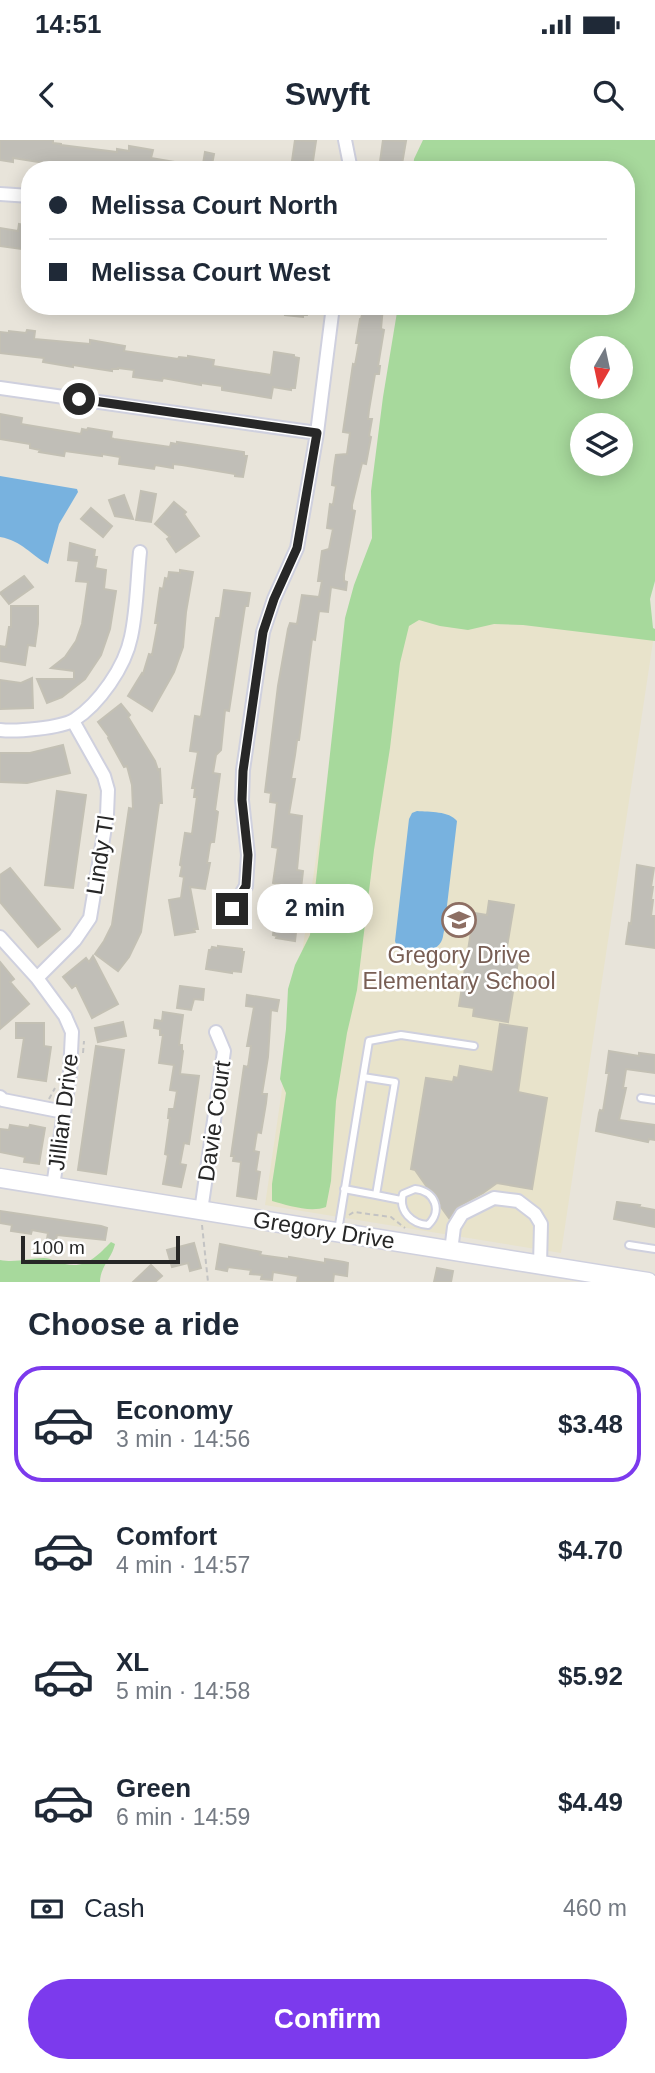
<!DOCTYPE html>
<html lang="en">
<head>
<meta charset="utf-8">
<style>
	body { margin:0; font-family:Arial,sans-serif; background:#f6f6f7; color:#1f2937; height:100vh; display:flex; flex-direction:column; font-size:26px; white-space:nowrap }
	* { box-sizing:border-box; margin:0 }
	p { font-size:23px; color:#747a83 }
	.icon { flex:none; width:38px; height:38px; fill:none; stroke:currentColor; stroke-width:2; stroke-linecap:round; stroke-linejoin:round }
	.map { position:relative; height:1142px; overflow:hidden }
	.drawer { display:flex; flex-direction:column; background:#fff; flex:1 }
	.drawer>* { flex:none }
	.guide { position:absolute; left:21px; top:21px; width:614px; height:154px; border-radius:28px; box-shadow:0 4px 18px #0003; display:grid; align-content:center; height:154px; padding:0 28px; background:#fff }
	.needle { width:46px; rotate:189deg }
	.controls { position:absolute; left:570px; top:196px; display:grid; gap:14px }
	.controls a { display:grid; place-items:center; width:63px; height:63px; border-radius:50%; background:#fff; box-shadow:0 4px 18px #0003; font-size:35px }
	.scale { position:absolute; left:21px; bottom:18px; width:159px; box-sizing:border-box; padding-left:7px; border:4px solid #272727; border-top:0; font-size:19px; line-height:24px; white-space:nowrap; color:#272727; -webkit-text-stroke:5px #fff; paint-order:stroke }
	.end { position:absolute; width:32px; height:32px; margin:-16px; border:9px solid #272727; background:#fff; box-shadow:0 0 0 4px #fff }
	.from { border-radius:50% }
	.bubble { position:absolute; height:49px; border-radius:24px; background:#fff; box-shadow:0 4px 18px #0003; font-size:23px; font-weight:700; line-height:49px; text-align:center }
	.guide b { display:flex; align-items:center; gap:24px; height:66px; font-size:26px }
	.guide b+b { border-top:2px solid #e0e1e3 }
	.guide i { width:18px; height:18px; background:#1f2937 }
	ul { padding:0; list-style:none }
	li { display:flex; align-items:center; gap:21px; height:116px; margin:0 14px 10px; padding:0 14px; border:4px solid transparent; border-radius:28px }
	li div { flex:1 }
	li b { display:block; font-size:26px }
	li em { font-style:normal; font-weight:700 }
	li.current { border-color:#7c3aed }
	li>.icon { width:63px; height:63px; stroke-width:1.5 }
	h2 { padding:0 28px; font-size:32px; line-height:84px }
	.pay { display:flex; align-items:center; gap:18px; height:77px; padding:0 28px; font-size:26px }
	.pay p { margin-inline-start:auto }
	.button { display:flex; gap:14px; margin-top:auto; padding:14px 28px }
	.button a { flex:1; height:80px; border-radius:42px; background:#7c3aed; color:#fff; font-size:28px; font-weight:700; line-height:80px; text-align:center }
	.status { display:flex; justify-content:space-between; align-items:center; height:49px; padding:0 35px; background:#fff; direction:ltr }
	.status svg { height:19px; fill:currentColor }
	header { display:flex; justify-content:space-between; align-items:center; height:91px; padding:0 28px; background:#fff; font-size:32px; font-weight:700 }
	.map>svg:first-child { display:block }
	.education { fill:#e8e3cb }
	.green { fill:#a7d99c; fill-rule:evenodd }
	.water { fill:#78b2df }
	.building { fill:#c0beb7; stroke:#c3c0b4; stroke-width:2 }
	.lines { fill:none; stroke-linecap:round; stroke-linejoin:round }
	.lane-casing { stroke:#cfd0de; stroke-width:10 }
	.street-casing { stroke:#cfd0de; stroke-width:16 }
	.secondary-casing { stroke:#cfd0de; stroke-width:21 }
	.path { stroke:#c3c3c3; stroke-width:2; stroke-dasharray:5 3.5; stroke-linecap:butt }
	.lane { stroke:#fff; stroke-width:6 }
	.street { stroke:#fff; stroke-width:12 }
	.secondary { stroke:#fff; stroke-width:18 }
	.route { stroke:#272727; stroke-width:9 }
	.labels { text-anchor:middle; dominant-baseline:central; stroke-width:5; stroke-linejoin:round; paint-order:stroke }
	.street-label { font-size:23px; fill:#272727; stroke:#fff }
	.education-label { font-size:23px; fill:#785e54; stroke:#fff }
</style>
</head>
<body>
<div class="status"><b>14:51</b><svg viewBox="0 0 49 12"><path d="M0 12V9h3v3zM5 12V6h3v6zM10 12V3h3v9zM15 12V0h3v12zM26 1h20v11H26zM47 4h2v5h-2z"/></svg></div>
<header><svg class="icon" aria-label="back" viewBox="0 0 24 24"><path d="M15 5l-7 7 7 7"/></svg>Swyft<svg class="icon" aria-label="search" viewBox="0 0 24 24"><circle cx="10" cy="10" r="6"/><path d="M15 15l6 6"/></svg></header>
<div class="map">
<svg width="655" height="1142" viewBox="0 0 655 1142">
	<rect width="100%" height="100%" fill="#e8e4da"/>
	<path class="education" d="M355,453l299,42 -93,618 -296,-48z"/>
	<path class="green" d="M423,0h232v441l-5,18 3,29 2,1v12l-132,-16 -29,-1 -26,6 -28,-4 -21,-6 -10,6 -9,37 -10,85 -16,102 -17,140 -10,43 -11,68 -5,80 -5,26c-16,6 -39,-2 -54,-6v-17l14,-91 -6,-14 6,-50 2,-40 7,-24 15,-30 35,-317 9,-33 18,-47 -1,-47 12,-94 15,-91h228v-136h-213l1,-11zM583,208h38v39h-38zM583,285h38v39h-38z
		M111,1102l4,2c-3,14 -15,23 -15,38h-100v-22c17,3 28,-2 44,-2 7,0 14,5 21,6 21,5 32,-8 46,-22z"/>
	<path class="water" d="M0,336l71,12 6,1 1,3 -19,32 -11,40c-18,-9 -25,-23 -48,-27z
		M417,671c13,1 32,0 40,10l-13,110c-1,4 -1,8 -3,11 -8,14 -32,10 -44,5l-2,-6 14,-122 3,-6z"/>
	<path class="building" d="M0,0h53v3l8,1v1l56,7v-3l12,2v-5l24,4 -2,8 42,7 -1,5h-77l-14,-3 -1,3h-29v-3l-58,-9v4l-13,-2z
		M295,0l21,1 -3,20h-3v3l-18,-3z
		M383,0l23,1 -5,29 -22,-1z
		M205,12l9,2 -3,16h-9z
		M19,84l11,2v24l-30,-4v-18l18,3z
		M286,166h22l-1,9h-4v2l-18,-2z
		M364,166h19l-2,23 3,1 -6,36h2l-1,8h-4l-6,36 -1,9h4l-3,17 2,1 -5,27 -4,-1 -10,42v5l3,1 -11,64v6l3,1 -1,8 -15,-3 -3,25 -9,-1 -4,29 -3,-1 -13,101h-2l-2,15 -4,24h4l-6,35 13,2 -5,54 6,1 -8,70 -19,-3 1,-2 -4,-1 6,-51 -6,-1 5,-35 -6,-1 5,-44 -7,-1 1,-9 -6,-1 13,-106 10,-57 2,-6 7,1 5,-29 17,2 3,-16h-4l4,-30 7,-2 4,-20 -6,-1 3,-24 3,1 3,-19 -4,-1 2,-17 2,-13 11,-1 3,-21 -7,-1 10,-68 2,1 4,-22h-3l4,-24h1z
		M27,190l8,1 -1,8 56,5v-4l35,6 -1,5 54,8 1,-2 9,1v-2l26,4 -1,6 58,9 3,-23 20,3v2l5,1 -4,30h-4v2l-18,-3 -2,11 -49,-8v-4l-21,-3v2l-38,-7 -1,3 -29,-4 1,-7 -16,-2v1h-6v2l-39,-6v2l-30,-5 1,-4 -44,-5v-21l9,1v-2l17,2z
		M0,274l22,4 -1,6 60,10 1,-5 5,1 1,-2 24,4 -1,6 3,1 56,8 1,-4 6,1v-2l67,10v4h3l-4,21 -8,-1v-2l-53,-9 -9,-1v4l-18,-3 -1,4 -35,-5 1,-7 -18,-3v2l-37,-5 -1,5 -25,-4 1,-2 -10,-2v-4l-30,-5z
		M141,351l15,3 -5,28 -15,-2z
		M124,355l9,24 -18,-3 -6,-16z
		M174,362l12,10 -2,2 15,22 -23,16 -9,-13 3,-2 -15,-13z
		M91,368l21,18 -9,11 -22,-18z
		M70,403l25,7 -1,7h3l-2,11 11,2 -2,19 12,2 -6,38 -9,26 -16,24 -23,18 -15,6 -10,-24h37v-8l-23,-3 14,-11 11,-16 6,-17 6,-42 -12,-1 3,-20 -11,-1z
		M180,430l13,2 -7,40 -3,35 -9,25 -22,39 -24,-15 14,-23 1,1 6,-20 3,1 6,-32h-3l5,-35 3,1 2,-11 3,1 1,-7 11,1z
		M24,436l9,11 -24,17 -9,-11z
		M224,450l26,3 -2,13h-3l-16,105 -4,-1 -4,40 -5,5 -3,18 7,1 -5,36 3,2 -4,30h-3l-1,2 -3,19h3l-5,26 -15,-2 8,42h-4l1,3 -20,3 -6,-35 12,-2 3,-21 -4,-1 2,-10 -2,-1 5,-32 7,1 5,-37h-3l1,-9h-3l6,-36 -8,-1 5,-35 6,1 15,-99h4z
		M11,466h27v18l-3,22 -7,-1 -3,20 -25,-4v-15l6,1 3,-20h2z
		M32,538l1,30 -33,1v-29l21,3z
		M121,564l9,11 -2,2 27,44 3,9 2,-1 2,34h-3l-18,129 -12,25 -11,14 -23,-17 9,-13 8,-16 17,-117 4,1 -1,-24 -5,-19 -3,1 -16,-29 1,-1 -11,-15z
		M63,605l7,28 -43,10 -27,-1v-29h30z
		M57,651l29,4 -13,93 -28,-3z
		M637,725l17,3 -3,19h2l-2,13h2l-2,16h4v32l-29,-4 3,-21 2,1z
		M10,728l50,61 -22,18 -38,-45v-27z
		M489,761l25,4 -8,48 13,2 -11,67 -35,-6 1,-8 -15,-2 15,-93 13,2z
		M218,806l24,3v3h2l-3,20 -9,-1v2l-26,-4 3,-19h2l1,-3 6,1z
		M93,816l25,48 -26,14 -16,-33 -4,3 -9,-11 23,-19 3,4z
		M0,822l14,17 -4,3 19,22 -29,25z
		M180,846l24,3 -1,11 -9,-1 -3,11 -14,-2z
		M247,855l32,5 -2,11 -6,-1 -3,47 -6,37h5l-1,9 -5,30 -4,-1 -3,19 5,1 -3,19 4,1 -4,27 -19,-3 4,-34 -8,-1 1,-5h-3l13,-90 4,1 3,-21h-4l7,-39 -8,-1z
		M163,872l20,3 -4,30h3v5l1,1 -3,23 19,2 -10,68 -5,-1 -4,21 6,1 -5,22 -18,-3 5,-29 -3,-1 5,-36h-2l1,-9h5l3,-18 -7,-1 4,-25 -15,-2 4,-28h-3v-6l-6,-1 1,-8 7,1z
		M123,882l3,14 -28,6 -3,-14z
		M16,883h28v23l7,1 -5,34 -28,-4 6,-39h-8z
		M500,884l27,4 -9,64 29,6 -15,91 -35,-6 -14,10 -26,14 -8,11 -8,-11 -5,-13 -9,-7 -12,-17 -4,-1 15,-91 27,4 1,-5 4,1 2,-12 33,6z
		M96,906l28,4 -18,124 -28,-4z
		M609,911l30,5v-3l16,2v18l-29,-4 -3,19h3l-7,32 36,5v15l-6,-1 -1,3 -52,-11 3,-18 1,-3 3,1 6,-38h-3z
		M10,985l19,3 1,-3 15,3 -6,36 -15,-2 1,-5 -25,-5v-23l9,1z
		M617,1062l23,3 -1,2 16,3v17l-41,-8z
		M0,1071l101,15 6,2 -2,12 -48,-5 -1,5 -9,-1 1,-6 -16,-3 -1,4 -20,-3 1,-6 -12,-2z
		M194,1103l7,25 -11,3 -2,-8 -16,4 -5,-17z
		M220,1104l41,8 -1,3 29,4v-2l36,6v-4l19,3 4,1 -1,13 -13,-2 -1,8h-36l1,-6 -25,-4 -1,8 -11,-1 1,-4 -12,-1 1,-4 -23,-3 -1,4 -11,-2z
		M151,1125l11,11 -7,6h-22z
		M437,1128l16,3 -2,11h-17z"/>
	<g class="lines">
		<g class="lane-casing">
			<path id="lane" d="M363,937l6,-36 32,-6 73,11
				M641,958l14,2
				M415,1049c20,2 28,22 13,36 -16,-1 -30,-14 -25,-31z
				M376,1055l25,5
				M338,1091l25,-154 32,5 -19,113 -32,-6
				M629,1105l26,4"/>
		</g>
		<g class="street-casing">
			<path id="street" d="M345,0l6,30
				M0,54l30,2
				M0,248l317,45
				M0,590c16,2 60,-2 74,-10 25,-16 51,-53 57,-83 6,-27 6,-57 9,-85
				M232,769l14,-23 2,-31 -6,-55 1,-30 20,-138 11,-33 23,-51 20,-115 16,-127
				M0,797l37,41 28,38 7,16 -2,41 -17,113
				M37,838l38,-38 15,-22 17,-103 1,-25 -4,-14 -31,-55
				M0,957l3,3 61,12
				M201,1071l23,-160 -8,-19
				M451,1111l3,-24 8,-13 32,-16 24,3 17,13 6,10 -1,41"/>
		</g>
		<g class="secondary-casing">
			<path id="secondary" d="M0,1038l648,104"/>
		</g>
		<path class="path" d="M83,913l1,-12
			M49,959l6,-11
			M349,1075l5,-3 37,5 14,11
			M202,1085l6,57"/>
		<use href="#lane" class="lane"/>
		<use href="#street" class="street"/>
		<use href="#secondary" class="secondary"/>
	</g>
	<g class="lines">
		<path class="route" d="M79,259l238,34 -20,115 -23,51 -11,33 -20,139 -1,29 6,55 -2,31 -14,23"/>
	</g>
	<defs>
		<g id="school-ring" transform="scale(1.75)"><circle r="9.5" fill="#fff" stroke="#8d6e63" stroke-width="1.5"/><path d="M0-5L7-2L0 1L-7-2ZM-4 1L0 2.5L4 1V4Q0 6-4 4Z" fill="#8d6e63"/></g>
	</defs>
	<g fill-rule="evenodd">
		<use href="#school-ring" x="459" y="780"/>
	</g>
	<g class="labels">
		<g class="street-label">
			<text transform="translate(100 715) rotate(-81)">Lindy Tl</text>
			<text transform="translate(63 972) rotate(-83)">Jillian Drive</text>
			<text transform="translate(214 981) rotate(-82)">Davie Court</text>
			<text transform="translate(324 1090) rotate(9)">Gregory Drive</text>
		</g>
		<g class="education-label">
			<text x="459" y="815">Gregory Drive<tspan x="459" dy="26">Elementary School</tspan></text>
		</g>
	</g>
</svg>
<div class="controls">
<a><svg class="needle" viewBox="-14 -14 28 28"><path d="M0-13l5 13h-10z" fill="#e53935"/><path d="M0 13l5-13h-10z" fill="#747a83"/></svg></a>
<a><svg class="icon" aria-label="layers" viewBox="0 0 24 24"><path d="M12 4l9 5-9 5-9-5zM3 14l9 5 9-5"/></svg></a>
</div>
<div class="scale">100 m</div>
<i class="end from" style="left:79px;top:259px"></i>
<i class="end" style="left:232px;top:769px"></i>
<div class="bubble" style="left:257px;top:744px;width:116px">2 min</div>
<div class="guide">
<b><i class="from"></i>Melissa Court North</b>
<b><i></i>Melissa Court West</b>
</div>
</div>
<section class="drawer">
<h2>Choose a ride</h2>
<ul>
<li class="current"><svg class="icon" aria-label="car" viewBox="0 0 24 24"><path d="M5 17H2v-5l4-1 3-4h7l3 4 3 1v5h-3M9 17h6M6 11h13"/><circle cx="7" cy="17" r="2"/><circle cx="17" cy="17" r="2"/></svg><div><b>Economy</b><p>3 min · 14:56</p></div><em>$3.48</em></li>
<li><svg class="icon" aria-label="car" viewBox="0 0 24 24"><path d="M5 17H2v-5l4-1 3-4h7l3 4 3 1v5h-3M9 17h6M6 11h13"/><circle cx="7" cy="17" r="2"/><circle cx="17" cy="17" r="2"/></svg><div><b>Comfort</b><p>4 min · 14:57</p></div><em>$4.70</em></li>
<li><svg class="icon" aria-label="car" viewBox="0 0 24 24"><path d="M5 17H2v-5l4-1 3-4h7l3 4 3 1v5h-3M9 17h6M6 11h13"/><circle cx="7" cy="17" r="2"/><circle cx="17" cy="17" r="2"/></svg><div><b>XL</b><p>5 min · 14:58</p></div><em>$5.92</em></li>
<li><svg class="icon" aria-label="car" viewBox="0 0 24 24"><path d="M5 17H2v-5l4-1 3-4h7l3 4 3 1v5h-3M9 17h6M6 11h13"/><circle cx="7" cy="17" r="2"/><circle cx="17" cy="17" r="2"/></svg><div><b>Green</b><p>6 min · 14:59</p></div><em>$4.49</em></li>
</ul>
<div class="pay"><svg class="icon" aria-label="cash" viewBox="0 0 24 24"><path d="M3 7h18v10H3z"/><circle cx="12" cy="12" r="2"/></svg>Cash<p>460 m</p></div>
<div class="button"><a>Confirm</a></div>
</section>
</body>
</html>
